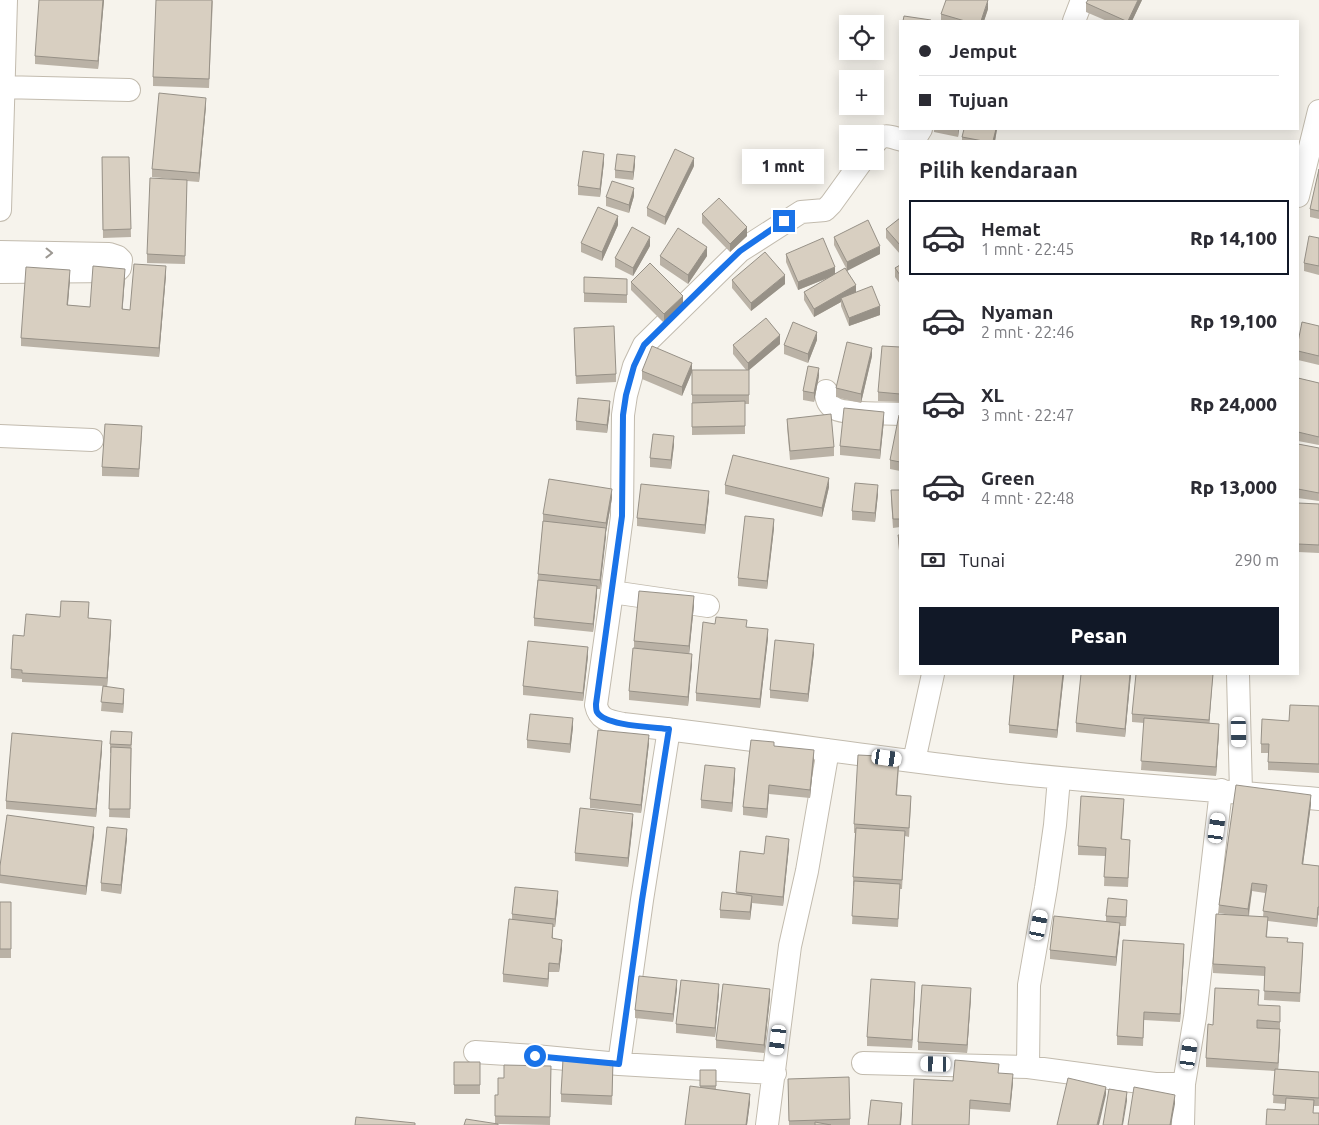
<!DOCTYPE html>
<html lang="id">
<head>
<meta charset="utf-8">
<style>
	body { margin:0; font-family:Ubuntu,sans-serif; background:#f7f7f7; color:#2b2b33; height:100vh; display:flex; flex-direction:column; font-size:19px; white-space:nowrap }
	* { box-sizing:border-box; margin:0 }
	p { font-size:16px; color:#7c7c81 }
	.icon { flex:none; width:28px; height:28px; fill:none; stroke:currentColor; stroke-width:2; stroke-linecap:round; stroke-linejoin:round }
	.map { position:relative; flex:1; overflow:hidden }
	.drawer { position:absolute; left:899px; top:140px; width:400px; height:535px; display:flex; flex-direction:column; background:#fff; border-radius:0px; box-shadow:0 2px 12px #0003 }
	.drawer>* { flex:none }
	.guide { position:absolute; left:899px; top:20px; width:400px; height:110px; border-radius:0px; box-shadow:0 2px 12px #0003; display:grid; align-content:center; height:110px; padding:0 20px; background:#fff }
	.tools { position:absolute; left:839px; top:15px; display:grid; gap:10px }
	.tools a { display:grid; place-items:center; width:45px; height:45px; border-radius:0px; background:#fff; box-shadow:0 2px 12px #0003; font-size:25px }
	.end { position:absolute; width:22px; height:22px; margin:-11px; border:6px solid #1a73e8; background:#fff; box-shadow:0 0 0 2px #fff }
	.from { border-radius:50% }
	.bubble { position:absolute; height:35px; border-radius:0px; background:#fff; box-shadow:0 2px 12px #0003; font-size:16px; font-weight:800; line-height:35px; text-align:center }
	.car { position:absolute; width:15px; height:30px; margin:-15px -8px; border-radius:6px; box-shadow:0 0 4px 1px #0007; background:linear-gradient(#fff 24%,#345 0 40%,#fff 0 76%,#345 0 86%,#fff 0) }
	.guide b { display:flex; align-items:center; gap:18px; height:48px; font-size:19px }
	.guide b+b { border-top:1px solid #e1e1e2 }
	.guide i { width:12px; height:12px; background:#2b2b33 }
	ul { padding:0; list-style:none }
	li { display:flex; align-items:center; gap:15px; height:75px; margin:0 10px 8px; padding:0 10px; border:2px solid transparent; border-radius:0px }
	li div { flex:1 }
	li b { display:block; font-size:19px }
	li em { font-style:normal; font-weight:800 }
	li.on { border-color:#111827 }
	li>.icon { width:45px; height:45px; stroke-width:1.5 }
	h2 { padding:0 20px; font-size:22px; line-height:60px }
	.pay { display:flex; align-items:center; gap:12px; height:55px; padding:0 20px; font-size:19px }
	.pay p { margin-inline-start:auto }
	.button { display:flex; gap:10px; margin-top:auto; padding:10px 20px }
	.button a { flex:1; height:58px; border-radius:0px; background:#111827; color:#fff; font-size:20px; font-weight:800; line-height:58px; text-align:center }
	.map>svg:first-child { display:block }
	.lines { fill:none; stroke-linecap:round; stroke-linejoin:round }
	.minor-casing { stroke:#c2bbae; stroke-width:24 }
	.minor { stroke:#fff; stroke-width:22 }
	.wall { fill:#bab2a6; fill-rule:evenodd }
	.shaded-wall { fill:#979187 }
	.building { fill:#d8cfc1; stroke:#979187 }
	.oneway { stroke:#9c9892 }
	.route { stroke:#1a73e8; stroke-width:6 }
</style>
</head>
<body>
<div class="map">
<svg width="1319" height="1125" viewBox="0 0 1319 1125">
	<rect width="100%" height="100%" fill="#f6f3ec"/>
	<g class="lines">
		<g class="minor-casing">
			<path id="minor" d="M1074,21l8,-21
				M0,87l129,3
				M875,143c15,-20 32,14 46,-14
				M1298,196l21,-85
				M0,210l6,-210
				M0,252l109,2 9,3 3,3 -1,8 -3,3 -117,1
				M826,391c0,7 1,13 8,17 12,7 51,5 66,6
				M0,436l92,4
				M612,592l10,-76 1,-101 3,-20 8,-29 10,-21 96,-94 61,-39 24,-2 6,-6 31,-43
				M708,606l-96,-14 -16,113c3,15 13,16 27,19 127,14 253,34 379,48 106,12 211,18 317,27
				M1238,674l3,118
				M914,761l19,-87
				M475,1052l60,4 84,8 156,9
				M863,1063l165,4 127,17h29
				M619,1064l23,-164 27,-171
				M1028,1067l1,-82 17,-97 9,-63 4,-47
				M767,1125l23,-179 17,-75 21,-121
				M1183,1125l1,-41 11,-67 26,-227"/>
		</g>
		<use href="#minor" class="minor"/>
	</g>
	<path class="wall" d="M104,0l-6,69 -63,-5v-8z
		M213,0l-4,88 -56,-2v-9z
		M1088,0h54l-10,21h-25l-21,-9v-9z
		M988,9l-4,12h-43v-7z
		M206,106l-7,76 -12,-1 -2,83 -38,-1v-9l25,-75 -20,-2v-8z
		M934,129h25l-1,8 -24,-5z
		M997,129l-2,12h-33v-4z
		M102,157h27l2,80 -28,1z
		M604,162l-4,35 -22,-2v-9z
		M635,165l-2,15 -18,-2v-8z
		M694,166l-29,59 -18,-9v-8z
		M1319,169v50l-9,-2v-8z
		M634,196l-5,17 -23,-7v-9z
		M702,214l45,22 -17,16 -28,-29z
		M900,218v36l-14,-16v-9z
		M618,225l-16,36 -21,-9v-9z
		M834,237l46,17 -33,16 9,22 24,23 -31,11 -8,-20v-4l-27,15 -10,-17v-8l24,-14 -30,12 -12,-28v-8l49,20 11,-6 -12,-23z
		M1319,238v37l-15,-4v-8z
		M650,246l-17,30 -18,-9v-9z
		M660,256h47l-19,28 -28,-19z
		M900,265v19l-5,-7v-9z
		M166,275l-7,82 -138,-11v-8l49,-59 -2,26 22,2 35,-30 -3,32 8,1z
		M584,277l43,2v24l-43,-1z
		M732,280l53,4 -34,27 -19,-23z
		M631,282l52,22 -19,19 -33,-33z
		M1319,326v39l-21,-5v-18z
		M574,336l42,38v8l-40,2z
		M817,340l-9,23 -24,-9v-9z
		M780,344l-31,26v34h-4v30l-53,1v-65h54l-13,-16v-9z
		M900,347v55l-22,-1v-9z
		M872,356l-11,47 -25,-6v-9z
		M642,371l50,1 -10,24 -40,-17z
		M819,376l-5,26 -11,-2v-9z
		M1298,378l21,5v62l-21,-4z
		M610,410l-3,23 -31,-3v-9z
		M900,415v56l-10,-2v-9z
		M787,419l47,28v9l-44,4 -3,-33z
		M884,420l-4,39 -40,-4v-9z
		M142,435l-3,42 -37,-1v-9z
		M1298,444l21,4v53l-21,-3z
		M674,445l-3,24 -21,-2v-9z
		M725,485l104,2 -7,30 -97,-23z
		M900,490v37l-7,1 -2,-29z
		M878,494l-3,28 -23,-2v-9z
		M612,498l-6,34 -6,57h-3l-4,43 -59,-6v-8l9,-97v-7z
		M709,499l-4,35 -68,-8v-8z
		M1298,503l21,1v49l-21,-1z
		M774,528l-7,61 -29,-3v-8z
		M898,535h2v22l-2,-13z
		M694,605l-5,49 3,9 -4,43 -59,-6v-9l5,-43v-7z
		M89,611l-1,7 23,11 -4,58 17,10 -1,16 -22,-2 2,-25 -81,-4v-3l-11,-1v-9l13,-33 36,-19z
		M747,627l21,11 -8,70 -64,-7v-8z
		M814,653l-6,49 -38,-4v-8z
		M588,656l-5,45 -60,-6v-9z
		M1014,674h50l-7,64 -48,-5v-8z
		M1131,674l-6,63 -49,-5v-9z
		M1213,674l-4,49 10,9 -3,44 -75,-6 3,-47 -12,-1v-8z
		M1319,706v67l-51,-3v-17h-7v-9l28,-23z
		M573,727l-3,26 -43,-5v-8z
		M132,732l-2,86 -21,-1 2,-64h-1v-9z
		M649,743l-8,70 -51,-5v-9z
		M774,746l40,12 -4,40 -41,-4 -2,24 -24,-3v-8z
		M102,750l-6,67 -90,-8v-8z
		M899,766l-2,29 14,10 -2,32 -4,-1 -3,53h-2l-2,38 -46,-3 2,-38h-1v-9l2,-44h-1v-9z
		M735,777l-3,35 -31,-4v-8z
		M1311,804l-8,60 16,2v50l-1,-1 -1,12 -49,-6 -1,16 21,5 15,9 -3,51 -36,-2 1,-24 -52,-3v-9l18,-49 -12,-2v-8zM1252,891l13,2 -2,24 -14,-1z
		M1124,807l-2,32 8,9 -2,39 -24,-1 1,-30 -27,-1v-9z
		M633,822l-5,45 -53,-6v-8z
		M94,835l-8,60 -86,-12v-17z
		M127,838l-6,56 -20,-3v-8z
		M789,847l-6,59 -31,-3 -2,17 -30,-2v-8l16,-16 4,-43 24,3z
		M558,900l-3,27h-2v11l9,10 -3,24h-10l-1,15 -45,-5v-8l9,-54v-6z
		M0,902h11v56h-11z
		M1127,908l-1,18h-6l-4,40 -66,-7v-9l56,-28v-6z
		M1184,953l-4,69 -36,-2 -1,26 -26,-1v-9z
		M677,989l-4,33 -38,-4v-8z
		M915,990l-3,58 -45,-2v-9z
		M719,993l-4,44 -39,-4v-9z
		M971,997l-4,56 -49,-3v-8z
		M770,998l-6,55 -48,-5v-8z
		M1259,1005l21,10v23l-2,31 41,3v34h-5l-29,4v-6l-12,-1 2,-32 -69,-4v-9l7,-33z
		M454,1062h26v32h-26z
		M551,1066l-1,59 -55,-1v-29h3l6,-17z
		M613,1069l-1,36 -51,-3v-8z
		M700,1070h16v20l34,12 -3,23h-62l15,-37z
		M999,1073l14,9 -3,30 -40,-3 -17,-28z
		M788,1079l62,40v6h-61z"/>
	<path class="shaded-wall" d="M103,0h1l-6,69v-8z
		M988,0v9l-4,12h-3z
		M1138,0h4l-10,21h-4z
		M206,98v8l-7,76v-9z
		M958,129h1l-1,8z
		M996,129h1l-2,12h-2z
		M604,154v8l-4,35v-8z
		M635,156v9l-2,15v-8z
		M694,158v8l-29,59v-8z
		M634,188v8l-5,17v-8z
		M618,216v9l-16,36v-9z
		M747,227v9l-17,16v-8z
		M650,237v9l-17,30v-8z
		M880,246v8l-33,17v-9z
		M707,247v9l-19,28v-9z
		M166,266v9l-7,82v-9z
		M835,267v8l-37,15v-8z
		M125,269v8l-3,41v-9z
		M70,270v9l-3,35v-9z
		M785,275v9l-34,27v-8z
		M856,285v8l-15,5v4l-27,15v-8z
		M683,296v8l-19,19v-9z
		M880,306v9l-31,11v-8z
		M817,332v8l-9,23v-9z
		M780,335v9l-32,27v-8z
		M872,348v8l-11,47v-9z
		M692,363v9l-10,24v-9z
		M819,368v8l-5,26v-9z
		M610,401v9l-3,23v-8z
		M884,412v8l-4,39v-9z
		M674,436v9l-3,24v-9z
		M829,478v9l-7,30v-9z
		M878,485v9l-3,28v-9z
		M612,489v9l-6,34v-9z
		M709,491v8l-4,35v-9z
		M774,519v9l-7,61v-8z
		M606,528v9l-6,52v-9z
		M597,586v9l-4,37v-8z
		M694,596v9l-5,50v-9z
		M111,620v9l-4,58v-9z
		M768,629v9l-8,70v-9z
		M814,644v9l-6,49v-8z
		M588,647v9l-5,45v-8z
		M692,654v9l-4,43v-9z
		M1063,674h1l-7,64v-8z
		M1130,674h1l-6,63v-8z
		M1213,674l-4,54v-8z
		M124,689v8l-1,16v-9z
		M573,718v9l-3,26v-9z
		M1219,724v8l-3,44v-9z
		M649,735v8l-8,70v-8z
		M102,741v9l-6,67v-8z
		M814,750v8l-4,40v-8z
		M735,768v9l-3,35v-9z
		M769,785v9l-2,24v-9z
		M1311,795v9l-9,68v-8z
		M633,814v8l-5,45v-9z
		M94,827v8l-8,60v-9z
		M127,829v9l-6,56v-9z
		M789,839v8l-6,59v-9z
		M1252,883v8l-4,26v-8z
		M558,891v9l-3,27v-8z
		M752,896v8l-2,16v-8z
		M1318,907v8l-1,12v-8z
		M1120,923v9l-4,34v-9z
		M562,940v8l-3,24v-8z
		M1184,944v9l-4,69v-8z
		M549,963v9l-1,15v-8z
		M677,980v9l-4,33v-8z
		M915,982v8l-3,58v-8z
		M719,984v9l-4,44v-9z
		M971,988v9l-4,56v-8z
		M770,989v9l-6,55v-8z
		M1280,1029v9l-2,33v-8z
		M1013,1074v8l-3,30v-8z
		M1106,1087v8l-7,30h-2z
		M1127,1092v9l-4,24h-1z
		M750,1094v8l-3,23h-1z
		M1175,1095v9l-4,21h-1z
		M902,1103v9l-1,13h-1z"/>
	<path class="building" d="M39,0h64l-5,61 -63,-5z
		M156,0h56l-3,79 -56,-2z
		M946,0h42l-7,21h-16l-24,-7z
		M1088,0h50l-10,21h-2l-40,-18z
		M904,16l27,4v1h-28z
		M159,93l47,5 -7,75 -47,-4z
		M964,129h32l-3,12h-10l-21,-4z
		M675,149l19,9 -29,59 -18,-9z
		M583,151l21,3 -4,35 -22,-3z
		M617,154l18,2 -2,16 -18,-2z
		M102,157h27l2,72 -28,1z
		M1319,169v42l-9,-2z
		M150,178l37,2 -2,76 -38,-2z
		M612,181l22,7 -5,17 -23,-8z
		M719,198l28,29 -17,17 -28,-30z
		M598,207l20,9 -16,36 -21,-9z
		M900,218v27l-14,-16z
		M868,220l12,26 -33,16 -13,-25z
		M632,227l18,10 -17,31 -18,-10z
		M678,228l29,19 -19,28 -28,-19z
		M1309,236l10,2v28l-15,-3z
		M823,238l12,29 -37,15 -12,-28z
		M765,252l20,23 -34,28 -19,-23z
		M650,263l33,33 -19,18 -33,-32z
		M134,264l32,2 -7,82 -138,-10 5,-71 44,3 -3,35 23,2 3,-41 32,3 -3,40 8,1z
		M900,265v10l-5,-7z
		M845,268l11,17 -42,24 -10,-17z
		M584,277l43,2v16l-43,-2z
		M872,286l8,20 -31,12 -8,-20z
		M766,318l14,17 -32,28 -15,-18z
		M793,322l24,10 -9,22 -24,-9z
		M1302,322l17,4v30l-21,-5v-9z
		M614,326l2,48 -40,2 -2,-48z
		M847,342l25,6 -11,46 -25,-6z
		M652,346l40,17 -10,24 -40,-16z
		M882,346l18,1v47l-22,-2z
		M808,366l11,2 -5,25 -11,-2z
		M692,370h57v25h-57z
		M1298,378l21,5v54l-21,-5z
		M578,398l32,3 -3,24 -31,-4z
		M745,401v25l-53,1v-24z
		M844,408l40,4 -4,38 -40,-4z
		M831,414l3,33 -44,4 -3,-32z
		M899,415h1v47l-10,-2z
		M105,424l37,2 -3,43 -37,-2z
		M653,434l21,2 -3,24 -21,-2z
		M1298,444l21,4v45l-21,-4z
		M733,455l96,23 -7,30 -97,-23z
		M549,479l63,10 -6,34 -63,-9z
		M855,483l23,2 -3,28 -23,-2z
		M641,484l68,7 -4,34 -68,-7z
		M891,490h9v29h-7z
		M1298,503l21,1v41l-21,-1z
		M745,516l29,3 -7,62 -29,-3z
		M543,521l63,7 -6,52 -62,-6z
		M898,535h2v13z
		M538,580l59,6 -4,38 -59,-6z
		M639,591l55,5 -5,50 -55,-5z
		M61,601l28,1 -1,16 23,2 -4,58 -85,-5v-3l-11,-1 2,-34 11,1 2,-22 34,3z
		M716,617l31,3 -1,7 22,2 -8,70 -64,-6 7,-71 12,2z
		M775,640l39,4 -6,50 -38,-4z
		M528,641l60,6 -5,46 -60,-7z
		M633,648l59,6 -4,43 -59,-6z
		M1014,674h49l-6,56 -48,-5z
		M1081,674h49l-5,55 -49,-6z
		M1136,674h77l-4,46 -77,-6z
		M103,686l21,3 -1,15 -22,-2z
		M1290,705l29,1v58l-51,-2 1,-18h-8l1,-25 27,2z
		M530,714l43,4 -3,26 -43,-4z
		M1144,718l75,6 -3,43 -75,-6z
		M598,730l51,5 -8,70 -51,-6z
		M111,731l21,1 -1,13 -21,-1z
		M12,733l90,8 -6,68 -90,-8z
		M751,740l23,2v4l40,4 -4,40 -41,-5 -2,24 -24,-2z
		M111,747l20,1 -1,61h-21z
		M858,755l41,2 -3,38 15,1 -2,32 -55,-4z
		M705,765l30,3 -3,35 -31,-3z
		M1236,785l75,10 -9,69 17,2v41h-1l-1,12 -54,-8 4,-26 -15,-2 -4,26 -29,-4z
		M1081,796l43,3 -3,40 9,1 -2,38 -24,-1 2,-29 -28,-2z
		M580,808l53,6 -5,44 -53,-5z
		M7,815l87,12 -8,59 -86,-11v-9z
		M107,827l20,2 -6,56 -20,-2z
		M856,828l49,3 -3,49 -49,-3z
		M766,836l23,3 -6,58 -47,-5 4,-41 24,3z
		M854,881l46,3 -2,35 -46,-3z
		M515,887l43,4 -3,28 -43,-5z
		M722,892l30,4 -2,16 -30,-2z
		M1108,898l19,2 -1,17 -20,-1z
		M0,902h11v47h-11z
		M1216,914l52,3 -2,20 22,1 -1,4 16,1 -3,50 -36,-2 1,-24 -52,-3z
		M1054,916l66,7 -4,34 -66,-7z
		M509,919l44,5 -1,14 10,2 -3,24 -10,-1 -1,16 -45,-5z
		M1123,940l61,4 -4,70 -36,-2 -1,26 -26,-2z
		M639,976l38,4 -4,34 -38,-4z
		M871,979l44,3 -3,58 -45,-3z
		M681,980l38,4 -4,44 -39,-4z
		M723,984l47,5 -6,56 -48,-5z
		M922,985l49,3 -4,57 -49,-3z
		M1215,988l44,2 -1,15 22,1v16l-23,-2v8l23,1 -2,34 -72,-5 2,-34 5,1z
		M563,1059l50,2 -1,35 -51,-2z
		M955,1060l44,4 -1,9 15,1 -3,30 -40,-4 -1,25h-57l2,-46 39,2z
		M454,1062h26v23h-26z
		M504,1065l47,1 -1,51 -55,-1v-21h3v-17h6z
		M1275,1069l44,3v26l-46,-3z
		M700,1070h16v16h-16z
		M849,1077l1,42 -61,2 -1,-42z
		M1068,1078l38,9 -9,38h-40z
		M690,1086l60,8 -4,31h-61z
		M1134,1087l41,8 -5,30h-42z
		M1109,1089l18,3 -5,33h-19z
		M1286,1098l28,2 -1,13h6v12h-53l1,-16 18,1z
		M871,1100l31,3 -2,22h-32z
		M356,1117l59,6v2h-60z
		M466,1119l32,5v1h-34z
		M815,1122l16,3h-16z"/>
	<defs><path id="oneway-chevron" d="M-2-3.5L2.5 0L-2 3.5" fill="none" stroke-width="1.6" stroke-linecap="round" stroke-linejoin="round" transform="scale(1.25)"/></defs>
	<use class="oneway" href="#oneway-chevron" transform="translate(49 253) rotate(1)"/>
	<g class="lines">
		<path class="route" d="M535,1056l84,8 23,-164 27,-171c-16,-2 -64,-3 -72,-17 -1,-2 -1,-5 -1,-8l26,-188 1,-101 3,-20 8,-29 10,-21 71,-70 25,-24 44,-30"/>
	</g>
</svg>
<div class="tools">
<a><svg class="icon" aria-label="locate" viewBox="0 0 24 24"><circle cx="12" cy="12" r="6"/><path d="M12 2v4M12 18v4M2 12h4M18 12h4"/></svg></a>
<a>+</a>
<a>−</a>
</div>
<i class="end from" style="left:535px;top:1056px"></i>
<i class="end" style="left:784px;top:221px"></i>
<div class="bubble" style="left:742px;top:149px;width:82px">1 mnt</div>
<i class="car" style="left:1239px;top:732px;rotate:179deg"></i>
<i class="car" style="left:887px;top:758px;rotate:98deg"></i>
<i class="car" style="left:1217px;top:828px;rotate:8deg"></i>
<i class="car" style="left:1039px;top:925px;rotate:11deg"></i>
<i class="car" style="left:778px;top:1040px;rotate:187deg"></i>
<i class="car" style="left:1189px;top:1054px;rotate:8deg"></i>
<i class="car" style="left:936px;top:1064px;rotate:271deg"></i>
<div class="guide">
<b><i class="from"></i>Jemput</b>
<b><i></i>Tujuan</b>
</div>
<section class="drawer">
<h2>Pilih kendaraan</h2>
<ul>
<li class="on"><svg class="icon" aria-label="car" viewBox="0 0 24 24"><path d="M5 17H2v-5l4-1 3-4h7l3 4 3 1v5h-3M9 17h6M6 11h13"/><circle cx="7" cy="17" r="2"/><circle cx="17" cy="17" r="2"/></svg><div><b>Hemat</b><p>1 mnt · 22:45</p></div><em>Rp 14,100</em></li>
<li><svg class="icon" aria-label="car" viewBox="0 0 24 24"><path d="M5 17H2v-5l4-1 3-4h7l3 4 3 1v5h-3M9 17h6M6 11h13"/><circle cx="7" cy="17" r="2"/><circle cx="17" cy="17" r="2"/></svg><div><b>Nyaman</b><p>2 mnt · 22:46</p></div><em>Rp 19,100</em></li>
<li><svg class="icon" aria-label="car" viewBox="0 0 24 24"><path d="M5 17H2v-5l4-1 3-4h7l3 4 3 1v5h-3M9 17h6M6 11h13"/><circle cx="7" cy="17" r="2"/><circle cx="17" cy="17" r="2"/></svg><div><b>XL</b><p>3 mnt · 22:47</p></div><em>Rp 24,000</em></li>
<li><svg class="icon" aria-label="car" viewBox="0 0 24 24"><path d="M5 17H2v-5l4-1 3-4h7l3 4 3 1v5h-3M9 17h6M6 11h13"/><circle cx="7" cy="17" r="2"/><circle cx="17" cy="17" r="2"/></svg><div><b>Green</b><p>4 mnt · 22:48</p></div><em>Rp 13,000</em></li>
</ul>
<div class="pay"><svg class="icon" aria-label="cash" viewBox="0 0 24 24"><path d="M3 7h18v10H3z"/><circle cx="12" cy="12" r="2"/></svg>Tunai<p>290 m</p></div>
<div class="button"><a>Pesan</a></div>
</section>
</div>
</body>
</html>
